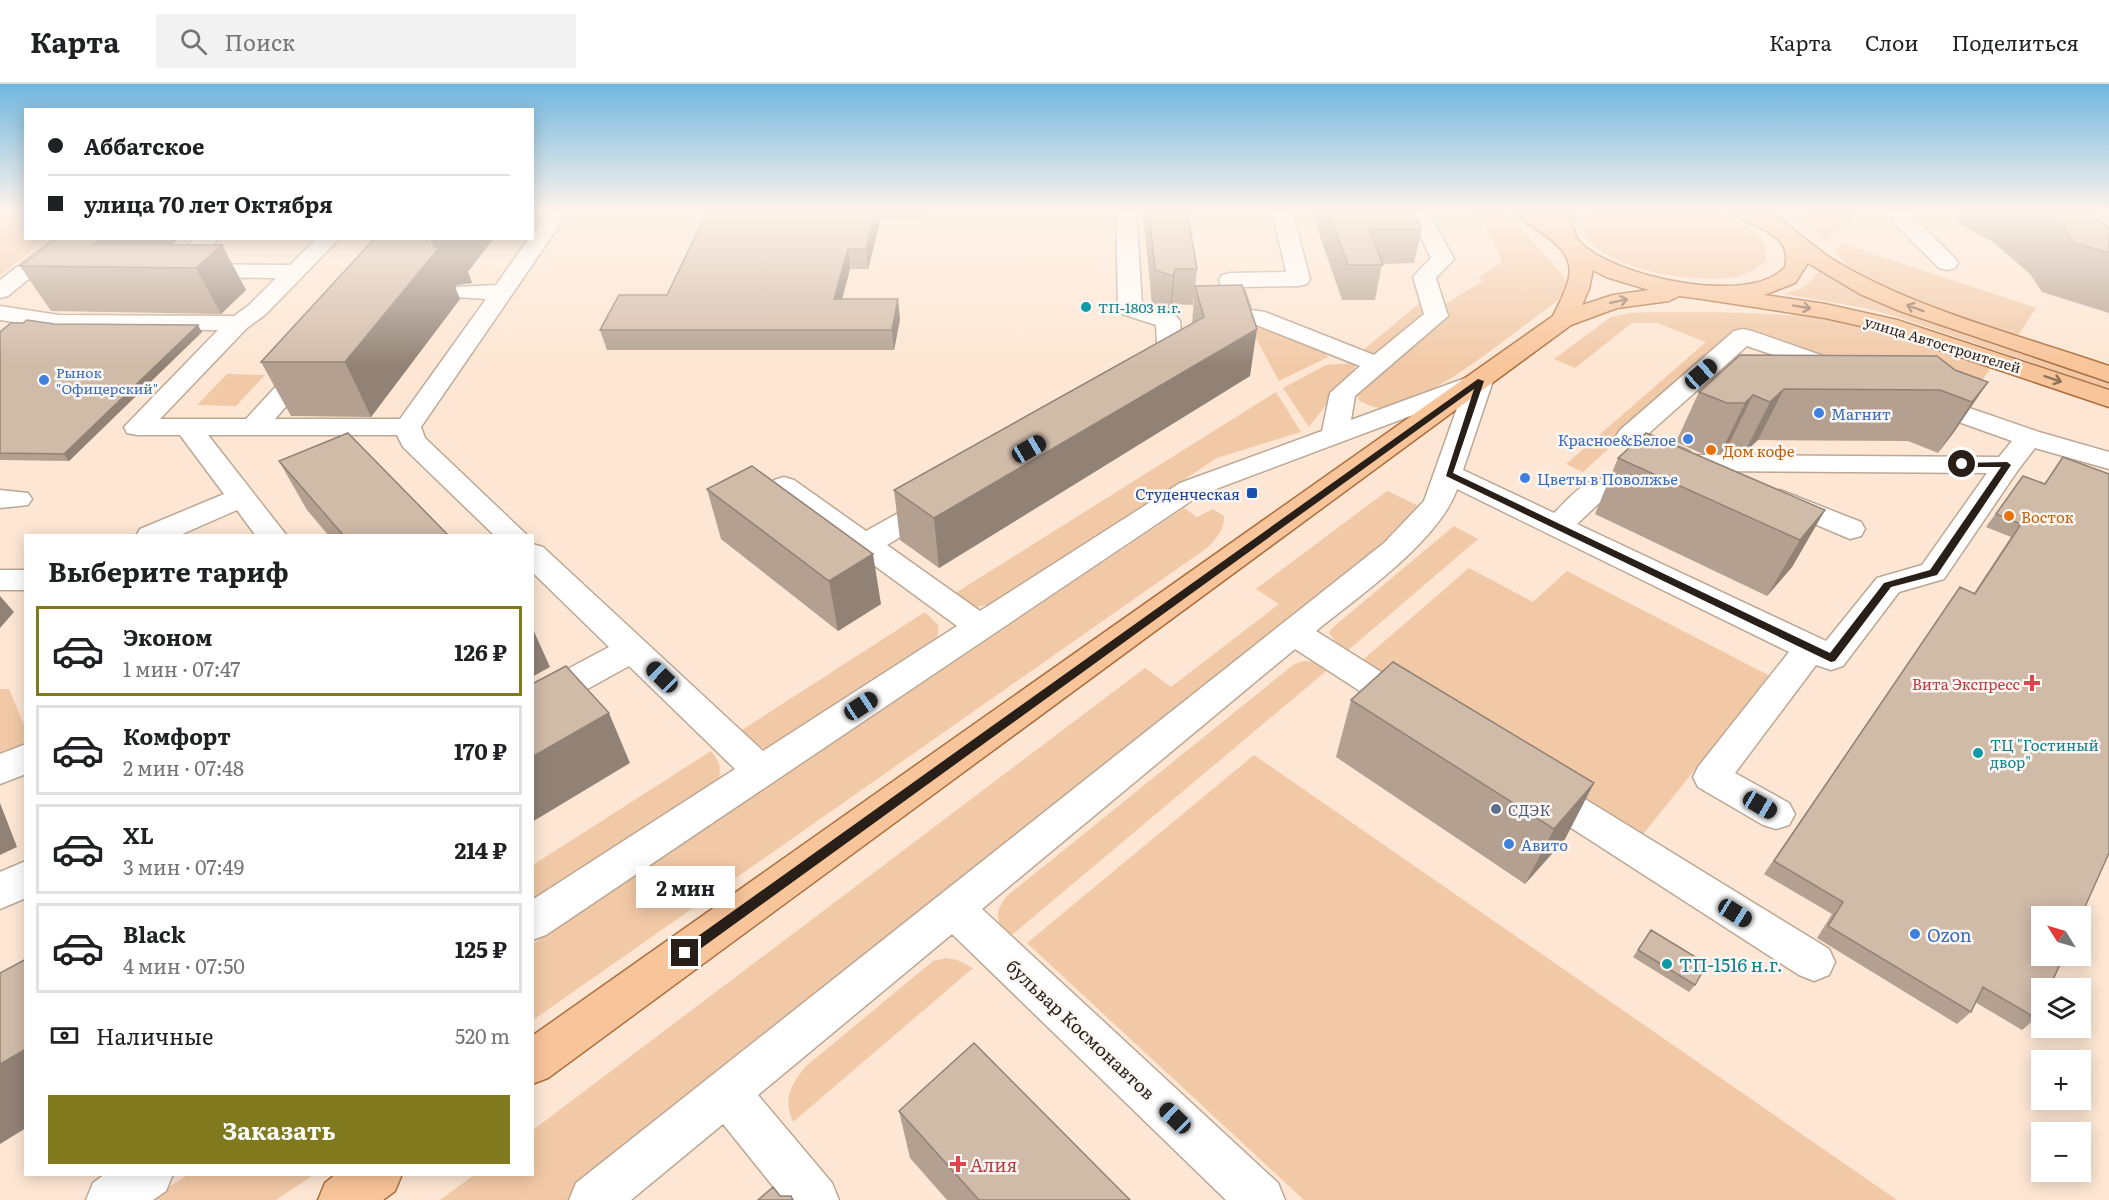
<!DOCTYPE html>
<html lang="ru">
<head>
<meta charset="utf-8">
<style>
	body { margin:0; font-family:Literata,serif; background:#f2f2f2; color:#202124; height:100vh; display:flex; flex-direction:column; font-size:22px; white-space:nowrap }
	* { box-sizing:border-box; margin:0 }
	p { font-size:20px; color:#757577 }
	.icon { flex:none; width:33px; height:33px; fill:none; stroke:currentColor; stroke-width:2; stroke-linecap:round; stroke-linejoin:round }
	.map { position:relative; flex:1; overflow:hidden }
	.side { position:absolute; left:24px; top:450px; width:510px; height:642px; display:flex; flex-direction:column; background:#fff; border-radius:0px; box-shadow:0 3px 15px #0003 }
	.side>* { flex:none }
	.banner { position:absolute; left:24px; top:24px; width:510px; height:132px; border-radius:0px; box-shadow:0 3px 15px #0003; display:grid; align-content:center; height:132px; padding:0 24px; background:#fff }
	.needle { width:39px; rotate:307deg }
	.buttons { position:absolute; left:2031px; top:822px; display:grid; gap:12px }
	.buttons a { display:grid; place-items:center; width:60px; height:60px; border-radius:0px; background:#fff; box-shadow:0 3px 15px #0003; font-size:30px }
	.end { position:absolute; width:27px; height:27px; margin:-14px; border:8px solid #271f18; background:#fff; box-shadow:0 0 0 3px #fff }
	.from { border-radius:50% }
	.bubble { position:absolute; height:42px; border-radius:0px; background:#fff; box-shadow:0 3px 15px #0003; font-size:20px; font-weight:700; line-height:42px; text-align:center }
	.car { position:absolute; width:18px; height:36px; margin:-18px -9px; border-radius:8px; box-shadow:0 0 4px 2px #0007; background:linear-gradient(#222 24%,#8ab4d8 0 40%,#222 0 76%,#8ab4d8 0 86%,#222 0) }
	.banner b { display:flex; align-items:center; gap:21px; height:57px; font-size:22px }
	.banner b+b { border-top:2px solid #e0e0e0 }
	.banner i { width:15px; height:15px; background:#202124 }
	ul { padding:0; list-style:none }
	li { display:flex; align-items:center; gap:18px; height:90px; margin:0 12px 9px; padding:0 12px; border:3px solid #e0e0e0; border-radius:0px }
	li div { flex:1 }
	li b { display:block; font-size:22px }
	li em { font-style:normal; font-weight:700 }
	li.selected { border-color:#80791e }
	li>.icon { width:54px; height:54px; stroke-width:1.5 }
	h2 { padding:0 24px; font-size:27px; line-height:72px }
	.pay { display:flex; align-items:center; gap:15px; height:66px; padding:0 24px; font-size:22px }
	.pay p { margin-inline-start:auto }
	.cta { display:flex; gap:12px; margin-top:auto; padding:12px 24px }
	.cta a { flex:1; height:69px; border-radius:0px; background:#80791e; color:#fff; font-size:24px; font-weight:700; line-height:69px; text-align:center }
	header { display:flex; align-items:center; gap:36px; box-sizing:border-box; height:84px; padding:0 30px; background:#fff; border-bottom:2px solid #e0e0e0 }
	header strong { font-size:28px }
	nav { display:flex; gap:33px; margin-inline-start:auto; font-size:21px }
	.search { width:420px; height:54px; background:#f2f2f2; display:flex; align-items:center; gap:15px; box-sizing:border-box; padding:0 21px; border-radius:0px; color:#757577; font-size:22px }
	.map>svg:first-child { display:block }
	.green { fill:#f1c9a7 }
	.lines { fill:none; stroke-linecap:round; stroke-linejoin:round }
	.minor-casing { stroke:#bca794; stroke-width:3 }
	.major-casing { stroke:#ac7040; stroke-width:3 }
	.minor { fill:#fff; fill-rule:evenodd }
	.major { fill:#f8c499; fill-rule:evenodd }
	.wall { fill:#b3a090 }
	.shaded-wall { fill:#928276 }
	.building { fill:#d0baa8; stroke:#928276; stroke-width:1.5 }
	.oneway { stroke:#907258 }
	.route { fill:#271f18 }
	.culture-dot { fill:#0f9aa8; stroke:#fcf7f3; stroke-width:2 }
	.shop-dot { fill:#3f7fe0; stroke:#fcf7f3; stroke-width:2 }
	.food-dot { fill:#e8710a; stroke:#fcf7f3; stroke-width:2 }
	.transit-dot { fill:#1a4fb4; stroke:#fcf7f3; stroke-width:2 }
	.health-dot { fill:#e0444e; stroke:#fcf7f3; stroke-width:2 }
	.service-dot { fill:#5c6f8a; stroke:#fcf7f3; stroke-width:2 }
	.labels { text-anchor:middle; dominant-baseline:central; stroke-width:5; stroke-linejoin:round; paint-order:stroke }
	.far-culture-label { font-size:14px; fill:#0d838f; stroke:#fcf7f3; text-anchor:start }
	.far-street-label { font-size:14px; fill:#271f18; stroke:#fcf7f3 }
	.far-shop-label { font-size:14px; fill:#366cbe; stroke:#fcf7f3; text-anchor:start }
	.shop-label { font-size:15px; fill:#366cbe; stroke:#fcf7f3; text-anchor:start }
	.food-label { font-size:15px; fill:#c56008; stroke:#fcf7f3; text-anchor:start }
	.transit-label { font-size:15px; fill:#164399; stroke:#fcf7f3; text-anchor:end }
	.health-label { font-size:15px; fill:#be3a42; stroke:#fcf7f3; text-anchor:end }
	.culture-label { font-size:15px; fill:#0d838f; stroke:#fcf7f3; text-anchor:start }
	.service-label { font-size:15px; fill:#4e5e75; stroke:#fcf7f3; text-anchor:start }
	.near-shop-label { font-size:18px; fill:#366cbe; stroke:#fcf7f3; text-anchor:start }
	.near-culture-label { font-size:18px; fill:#0d838f; stroke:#fcf7f3; text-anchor:start }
	.near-street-label { font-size:18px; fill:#271f18; stroke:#fcf7f3 }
	.near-health-label { font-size:18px; fill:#be3a42; stroke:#fcf7f3; text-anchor:start }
</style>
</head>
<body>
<header>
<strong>Карта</strong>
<div class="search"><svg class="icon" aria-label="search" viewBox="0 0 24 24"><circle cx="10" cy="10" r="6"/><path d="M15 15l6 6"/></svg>Поиск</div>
<nav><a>Карта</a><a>Слои</a><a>Поделиться</a></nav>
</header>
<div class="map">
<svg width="2109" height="1116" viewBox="0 0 2109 1116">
	<rect width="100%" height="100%" fill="#fde6d3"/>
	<path class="green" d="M12,126h13v17l-8,7h8l1,4 22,1 -48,36v-56z
		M1465,126h39l58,64 6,14 -12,14c-40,28 -124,100 -171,106 -9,1 -18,-3 -26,-8l-3,-10 83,-82 44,-27 -5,-3 23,-15v-5l-19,-38z
		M1591,126l123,1 25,10 18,13 9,13v13c-9,9 -18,14 -31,17 -37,7 -130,-6 -150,-43 -2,-3 -2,-9 -2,-13z
		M1799,126h62l-36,31z
		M1843,160l193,64 -19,29 -139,-50 -27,-16 -16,-19z
		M1817,185l36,19 256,88v13l-214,-73 -30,-8 -81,-14c15,-4 25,-8 34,-22z
		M1428,212l-7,25 -46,35 -13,-5z
		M1654,228c68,0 136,-1 202,12 47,9 92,27 137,41l-32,44 -219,-82 -159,145 -17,-8 140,-122 -49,-19h-25l-57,45 -21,-9 57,-42 18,-4z
		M1250,243c17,2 70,16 78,30l-49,24z
		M1356,279l-2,6 -45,58 -26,-39 43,-23z
		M227,290l38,1 -29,31 -39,-1z
		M1276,308l25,40 -84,26 -221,145 -24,5 -23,-11z
		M1387,407l30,14 -32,45 -817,650h-128l34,-25 58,-1 1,-44 612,-462 26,19 108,-83 -23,-15z
		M1184,424l13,9 16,-8 11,7c1,12 -8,24 -17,32l-674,472v-76z
		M1454,442l24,13 -133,114 -16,-20 2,-4z
		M1469,484l64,34 34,-31 203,105 -130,162 -282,-174z
		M925,528l13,13v10l-3,4 -160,107c-17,6 -26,-1 -41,-11z
		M1303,577l13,1 15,5 -324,272c-10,-19 -14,-25 0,-43l286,-231z
		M0,605h9l16,38v19l-25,12z
		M711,667c10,12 12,21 4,34l-182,120v-40z
		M1254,671l643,445h-593l-277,-257z
		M946,874l11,2 16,8 -180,154c-10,-24 -3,-35 12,-55l128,-106z
		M187,1091h126l-37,25h-127z"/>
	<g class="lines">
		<g class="minor-casing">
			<path id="minor" d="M549,126h21l-149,217 4,11 103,98h-33l-92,-89 -6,-12h-189l79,101h-31l-19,-26 -59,26h-42l4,-7 84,-35 -44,-59h-43l-10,-2 -3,-6 94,-97 -159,-1 -59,-9v-14l59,9 175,1 15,-11 27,-27 -104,-1 -8,-2 -3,-5 34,-32h24l-26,26 97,1 27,-27h23l-75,77 -18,13 -87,91h86l56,-61 9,-3 9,3 4,5 -49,56h125l86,-120 -29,-2 -4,-5 4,-5 39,-2 33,-47h3v-4z
				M1116,126h20l6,95 34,11 4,5 4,45c-9,12 -21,17 -35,13l-4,-5 13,-11 -2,-38 -34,-11 -4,-5z
				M1272,126h20l18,69 -3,5 -8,2 -56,1 8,23 14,2 109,43 50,-41 -11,-37 18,-19 -18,-37 -15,-7 -3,-4h28l6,3 25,46 -18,19 12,38 -93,80 -4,24 120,-44 9,-3 9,3 4,5 -30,89 91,43c16,-15 33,-39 57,-33l4,6 -4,6 -34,32 249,117 51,-63 45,-13 65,-92 -292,-2 -75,-29 -4,-6 4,-6 114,-99 9,-2 9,2 97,34 4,5 -4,5 -9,3 -93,-32 -99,88 41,17 3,4 307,2 13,-16 -98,-35 -4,-6 4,-6 9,-2 116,40 70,20v17l-74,-21 -17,22 -74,109 -45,13 -56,74 -12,4 -15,-5 -81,108 54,30 6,11 -6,11 -13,4 -13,-4 -65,-38 -5,-10 5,-10 91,-115 -332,-163c-18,52 -98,107 -141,142l105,66 5,9 -5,9 -12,4 -12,-4 -102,-66 -313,260 296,274 7,17h-59l-274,-266 -194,161 74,88 7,17h-55l-61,-76 -92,76h-62l7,-17 808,-640 40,-42 37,-104 -261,98 -654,440 -14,5v-40l203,-131 -106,-103 -85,47 -12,4v-29l77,-41 -77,-75v-28l11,3 220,204 194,-125 -183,-134 -4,-6 4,-6 10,-3 10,3 72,51 61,-34 10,-3 10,3 5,6 -5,6 -60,36 93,66 200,-128 142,-52 8,-38 30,-27 -106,-42 -21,-1 -14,-43 3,-5 8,-2 56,-1z
				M1885,126h21l49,48 3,5 -3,5 -8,2 -8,-2 -52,-52z
				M2098,126h11v6l-8,-2z
				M55,154h24l-71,58 -8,2v-18z
				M0,406l28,3 4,6 -4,6 -28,3z
				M1780,406l81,32 4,7 -4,7 -11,3 -80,-34 -4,-6 4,-6z
				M0,486h26v20h-26z
				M26,660v30l-26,10v-30z
				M1541,691l13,5 275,169 6,13 -6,13 -15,6 -15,-6 -271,-175 -6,-10 6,-10z
				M26,777v37l-26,11v-37z
				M105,1090h68l-7,17 -13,9h-67l7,-17z"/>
		</g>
		<g class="major-casing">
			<path id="major" d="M1513,126h24l15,10 4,-10h20l-4,14c2,5 3,12 7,17 32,36 172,66 206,26 9,-39 -41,-38 -53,-57 8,0 19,-1 27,0 22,4 55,39 76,51 82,49 184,74 274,105v16l-209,-71 -40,-17 -52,-31 -13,20 -31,12 61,9 72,16 212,70v17l-226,-76 -58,-13 -123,-19 -23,-3 -10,5 -52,7 -46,17 -1023,753 -16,6v-48l1021,-720c21,-42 28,-57 -15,-86 -8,-6 -19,-11 -25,-20zM1593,186l13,7 43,13 -36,5 -31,10 7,-16z
				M336,1090h66l-7,17 -12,9h-65l7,-17z"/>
		</g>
		<use href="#minor" class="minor"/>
		<use href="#major" class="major"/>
	</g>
	<path class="wall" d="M708,126h220l-2,9h-45l-13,50h-18l-8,30 58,20 -6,31h-287l-7,-20 67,-35z
		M1143,126h44l10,59 -4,36 -21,-1 -2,8 -18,-6z
		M1311,126h101l10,19 -8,34 -32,1 -7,36h-33z
		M1963,126h122l24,18v85l-67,-21 -12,-18 -37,-32 -37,-20z
		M173,161h49l24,45 -25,24 -170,-3 -31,-45z
		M468,188l4,11 -15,2 -2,2 5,12 -89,118 -80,-1 -30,-54z
		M1195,202l55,90 -311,192 -39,-28 -6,-50 298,-166z
		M23,239l31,1 148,8 -133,129 -69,-1v-128z
		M1955,286l33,12 -34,50 -16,21 -30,-12 -150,-1 -14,13 -16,-7 -8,8h-17l-27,-12 23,-50z
		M2063,373l-27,561 -14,12 -47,-28 -4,10 -14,12 -140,-86 15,-24 -68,-40 187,-274 9,-13 14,6 37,-56 -25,-10 37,-51 21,8z
		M1618,374l207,52 -33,57 -25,29 -172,-82z
		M279,377l170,75h-120l-22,-26z
		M707,405l174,115 -43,27 -117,-92z
		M1351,616l243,83 -29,56 -40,45 -189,-127z
		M1651,846l44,55 -6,7 -56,-35z
		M899,1027l231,89h-183l-37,-42z"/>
	<path class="shaded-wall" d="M876,126h4l1,9 -13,50 -2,-20z
		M101,154h79l-34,29 -53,-23z
		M432,154h62l-26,34 4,11 -15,2 -2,2 5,12 -89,118 -26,-55z
		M222,161l24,45 -25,24 -25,-46z
		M848,165l2,20 -13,50 -3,-20z
		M1175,185l-3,35 -2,8 3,-36z
		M898,215l2,20 -6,31 -2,-20z
		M198,241l4,7 -133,129 -5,-7z
		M1257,245l-7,47 -311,192 -5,-50z
		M1988,298l-34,50 -16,21 34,-51z
		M1784,305l-26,51 -14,13 26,-51z
		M1753,311l-25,51 -8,8 25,-51z
		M1825,426l-33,57 -25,29 33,-56z
		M873,470l8,50 -43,27 -9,-50z
		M0,512l14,16 -14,16z
		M532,543l18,40 -18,10z
		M609,629l21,50 -98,59v-65z
		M1594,699l-29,56 -40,45 29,-55z
		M0,719l17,44 -17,8z
		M26,965v79l-26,16v-80z"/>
	<path class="building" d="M708,126h168l-10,39h-18l-14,50h64l-6,31h-292l19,-35h48z
		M1149,126h38l10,59h-22l-2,7 -18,-6z
		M1328,126h84l10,19h-53l14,36h-35z
		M2041,126h44l24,18v25l-35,-10 -13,-18z
		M57,154h44l-8,6 129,1 -26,23 -176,-2z
		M375,154h57l-1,2 4,7 4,1 -94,114h-84z
		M1242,201l15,44 -323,189 -40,-28 310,-173 -9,-31z
		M27,236l27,4 144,1 -134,129 -64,-1v-121l11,-9h12z
		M1740,271l197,1 18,14 33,12 -16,20 -32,-12 -156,-1 -14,13 -17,-7 -8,8h-18l-28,-11z
		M348,349l101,103h-105l-65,-75z
		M1646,349l179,77 -25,30 -182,-82z
		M2063,373l46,17v379l-29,65v-2h-38v40h22l-15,32h-7v18l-6,12 -53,-31 -12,25 -143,-86 15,-24 -69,-41 186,-274 15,7 46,-70 -25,-10 27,-38 22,8z
		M752,382l121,88 -44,27 -122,-92z
		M1393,578l201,121 -40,46 -203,-129z
		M566,582l43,47 -77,44v-73z
		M1651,846l56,34 -12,21 -57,-35z
		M26,875v90l-26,15v-91z
		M974,959l156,157h-151l-80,-89z
		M773,1103l7,9h11l2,4h-35z"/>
	<defs><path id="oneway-shaft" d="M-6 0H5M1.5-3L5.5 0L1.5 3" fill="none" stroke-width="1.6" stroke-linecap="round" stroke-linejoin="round" transform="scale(1.5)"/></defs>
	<g class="oneway">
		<use href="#oneway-shaft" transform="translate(1619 217) rotate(-12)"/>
		<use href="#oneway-shaft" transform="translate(1802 223) rotate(10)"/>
		<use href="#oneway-shaft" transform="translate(1915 224) rotate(-160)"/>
		<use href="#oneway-shaft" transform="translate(2053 295) rotate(19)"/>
	</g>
	<linearGradient id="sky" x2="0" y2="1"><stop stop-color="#70b6e0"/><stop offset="0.45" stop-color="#fef4eb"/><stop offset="1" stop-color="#fef4eb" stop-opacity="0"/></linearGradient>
	<rect width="2109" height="282" fill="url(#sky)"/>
	<path class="route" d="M1478,295l6,2 -31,92 377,180 54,-70 46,-13 71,-103h-39l-4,-3 2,-1 47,-1 4,3 -74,110 -46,12 -56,74 -4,1 -385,-186 28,-87 -785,568h-9l-2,-4 2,-4z"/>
	<g class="culture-dot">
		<circle cx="1086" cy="223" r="6"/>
		<circle cx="1978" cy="669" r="6"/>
		<circle cx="1667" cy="880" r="6"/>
	</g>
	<g class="shop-dot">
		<circle cx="44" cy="296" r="6"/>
		<circle cx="1819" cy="329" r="6"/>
		<circle cx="1688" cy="355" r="6"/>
		<circle cx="1525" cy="394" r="6"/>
		<circle cx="1509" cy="760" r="6"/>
		<circle cx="1915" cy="850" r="6"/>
	</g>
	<g class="food-dot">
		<circle cx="1711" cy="366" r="6"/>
		<circle cx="2009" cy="432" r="6"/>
	</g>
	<rect class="transit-dot" x="1246" y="403" width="12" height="12" rx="3"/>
	<g class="health-dot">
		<path d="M2029 590h6v6h6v6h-6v6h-6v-6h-6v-6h6z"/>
		<path d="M955 1071h6v6h6v6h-6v6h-6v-6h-6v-6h6z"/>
	</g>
	<circle class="service-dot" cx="1496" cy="725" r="6"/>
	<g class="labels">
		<g class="far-culture-label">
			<text x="1098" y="223">ТП-1803 н.г.</text>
		</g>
		<g class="far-street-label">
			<text transform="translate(1943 260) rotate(17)">улица Автостроителей</text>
		</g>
		<g class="far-shop-label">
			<text x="56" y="288">Рынок<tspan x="56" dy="16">"Офицерский"</tspan></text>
		</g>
		<g class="shop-label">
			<text x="1831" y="329">Магнит</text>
			<text x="1676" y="355" text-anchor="end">Красное&amp;Белое</text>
			<text x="1537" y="394">Цветы в Поволжье</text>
			<text x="1521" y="760">Авито</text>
		</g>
		<g class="food-label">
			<text x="1723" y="366">Дом кофе</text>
			<text x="2021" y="432">Восток</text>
		</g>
		<g class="transit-label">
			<text x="1240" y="409">Студенческая</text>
		</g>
		<g class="health-label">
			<text x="2020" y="599">Вита Экспресс</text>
		</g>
		<g class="culture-label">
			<text x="1990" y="660">ТЦ "Гостиный<tspan x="1990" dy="17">двор"</tspan></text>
		</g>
		<g class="service-label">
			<text x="1508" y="725">СДЭК</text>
		</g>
		<g class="near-shop-label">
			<text x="1927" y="850">Ozon</text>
		</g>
		<g class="near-culture-label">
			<text x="1679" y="880">ТП-1516 н.г.</text>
		</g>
		<g class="near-street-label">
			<text transform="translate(1081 945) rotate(43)">бульвар Космонавтов</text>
		</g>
		<g class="near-health-label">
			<text x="970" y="1080">Алия</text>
		</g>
	</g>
</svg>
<div class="buttons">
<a><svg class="needle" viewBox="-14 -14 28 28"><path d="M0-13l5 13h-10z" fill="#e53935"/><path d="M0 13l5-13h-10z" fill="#757577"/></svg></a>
<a><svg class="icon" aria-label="layers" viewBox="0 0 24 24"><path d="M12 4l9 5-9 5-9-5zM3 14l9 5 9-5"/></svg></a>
<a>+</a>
<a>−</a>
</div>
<i class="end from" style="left:1962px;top:380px"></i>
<i class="end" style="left:685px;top:869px"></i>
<div class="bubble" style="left:636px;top:782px;width:99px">2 мин</div>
<i class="car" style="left:1701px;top:290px;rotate:49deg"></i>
<i class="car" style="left:1029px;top:365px;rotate:60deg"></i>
<i class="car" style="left:662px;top:593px;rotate:314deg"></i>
<i class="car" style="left:861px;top:622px;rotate:57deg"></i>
<i class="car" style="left:1760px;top:721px;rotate:120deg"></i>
<i class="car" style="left:1735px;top:829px;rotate:122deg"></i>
<i class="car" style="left:1175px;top:1034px;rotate:314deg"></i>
<div class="banner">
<b><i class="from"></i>Аббатское</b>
<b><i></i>улица 70 лет Октября</b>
</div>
<section class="side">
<h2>Выберите тариф</h2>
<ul>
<li class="selected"><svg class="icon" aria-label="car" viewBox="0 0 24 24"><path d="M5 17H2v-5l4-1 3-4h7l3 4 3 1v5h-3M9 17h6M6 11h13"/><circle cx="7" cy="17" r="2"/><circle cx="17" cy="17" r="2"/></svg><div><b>Эконом</b><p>1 мин · 07:47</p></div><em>126 ₽</em></li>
<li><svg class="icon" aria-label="car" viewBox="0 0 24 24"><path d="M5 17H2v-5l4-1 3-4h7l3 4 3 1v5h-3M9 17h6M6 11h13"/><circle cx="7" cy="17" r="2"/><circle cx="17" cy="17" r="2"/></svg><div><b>Комфорт</b><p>2 мин · 07:48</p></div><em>170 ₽</em></li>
<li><svg class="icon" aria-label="car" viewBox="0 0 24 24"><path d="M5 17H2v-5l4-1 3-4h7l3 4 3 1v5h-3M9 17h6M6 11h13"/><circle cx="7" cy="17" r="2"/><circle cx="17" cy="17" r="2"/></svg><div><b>XL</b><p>3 мин · 07:49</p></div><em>214 ₽</em></li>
<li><svg class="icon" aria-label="car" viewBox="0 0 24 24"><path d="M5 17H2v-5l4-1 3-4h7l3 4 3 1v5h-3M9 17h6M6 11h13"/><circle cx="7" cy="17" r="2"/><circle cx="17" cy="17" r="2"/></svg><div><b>Black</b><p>4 мин · 07:50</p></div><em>125 ₽</em></li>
</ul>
<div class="pay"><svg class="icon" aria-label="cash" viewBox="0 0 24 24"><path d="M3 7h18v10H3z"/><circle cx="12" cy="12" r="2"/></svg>Наличные<p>520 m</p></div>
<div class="cta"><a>Заказать</a></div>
</section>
</div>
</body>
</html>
